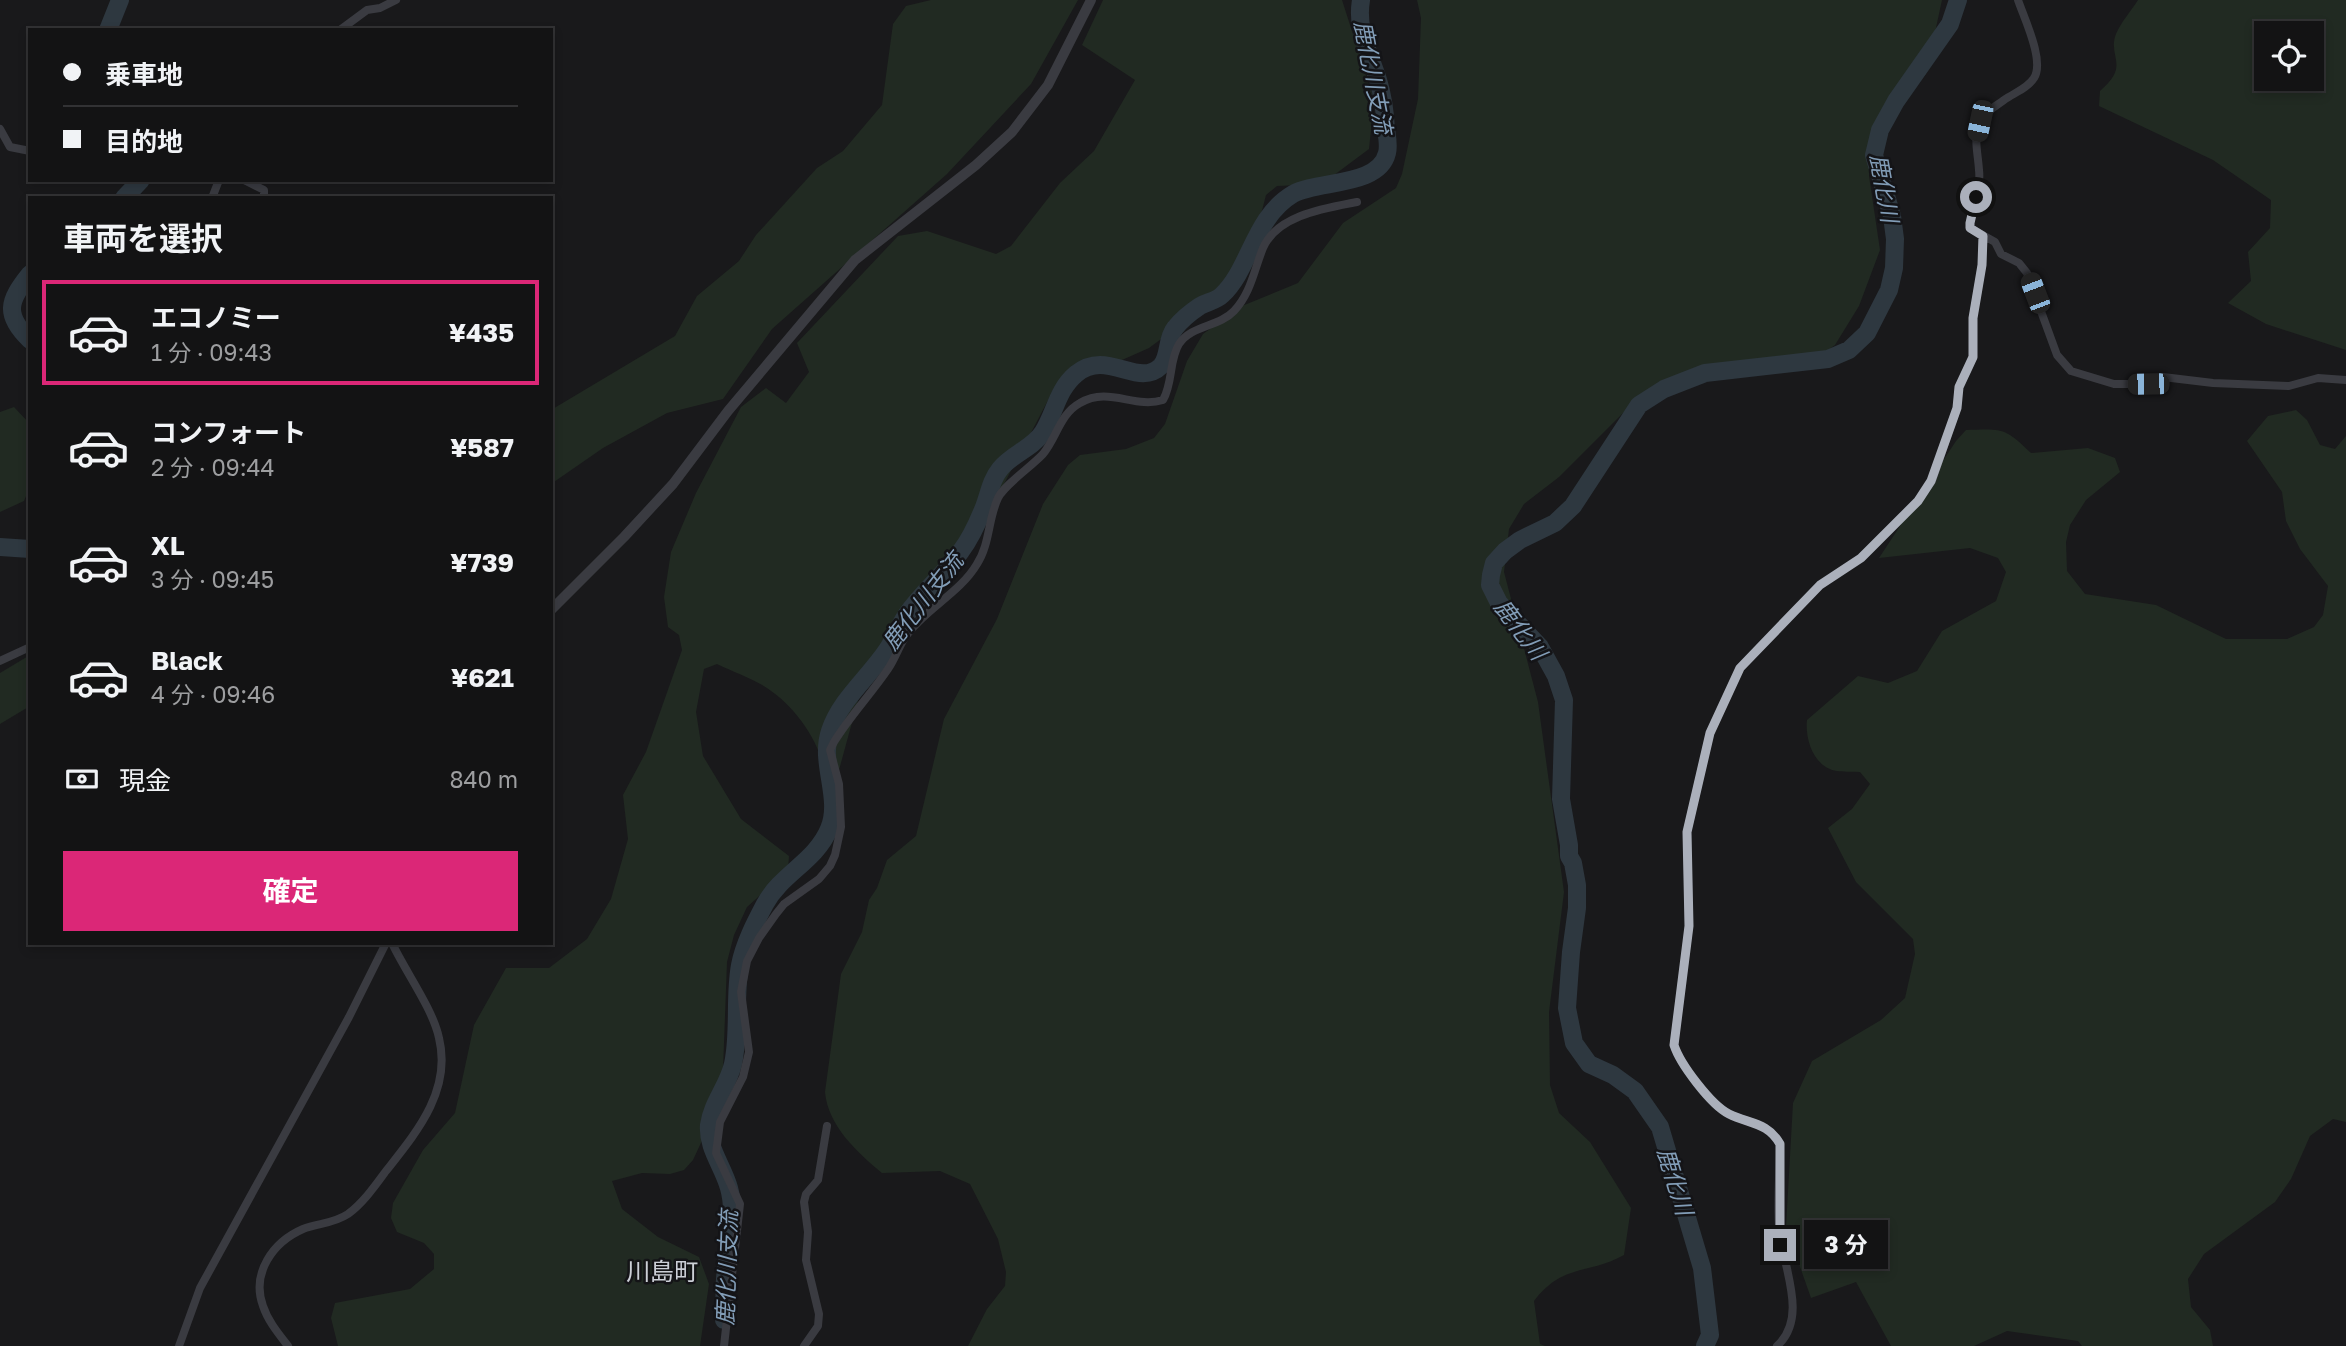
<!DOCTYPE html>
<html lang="ja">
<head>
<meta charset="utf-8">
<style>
	body { margin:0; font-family:"Golos Text","Noto Sans JP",sans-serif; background:#202022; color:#f1f3f6; height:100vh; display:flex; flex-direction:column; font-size:26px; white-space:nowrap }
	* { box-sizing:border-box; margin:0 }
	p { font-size:23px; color:#9d9ea0 }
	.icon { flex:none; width:38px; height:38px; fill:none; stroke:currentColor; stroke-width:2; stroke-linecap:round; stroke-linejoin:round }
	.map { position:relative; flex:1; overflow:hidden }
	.panel { position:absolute; left:28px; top:196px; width:525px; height:749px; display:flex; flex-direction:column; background:#131314; border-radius:0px; box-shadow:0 4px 10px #0003,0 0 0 2px #323234 }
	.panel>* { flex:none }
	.top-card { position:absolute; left:28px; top:28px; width:525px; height:154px; border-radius:0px; box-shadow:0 4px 10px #0003,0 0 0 2px #323234; display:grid; align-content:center; height:154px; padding:0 35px; background:#131314 }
	.fabs { position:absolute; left:2254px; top:21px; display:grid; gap:14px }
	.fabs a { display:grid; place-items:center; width:70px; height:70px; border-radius:0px; background:#131314; box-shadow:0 4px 10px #0003,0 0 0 2px #323234; font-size:35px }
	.end { position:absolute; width:32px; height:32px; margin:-16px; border:9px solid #abb0bb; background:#111; box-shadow:0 0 0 4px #111 }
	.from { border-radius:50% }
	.bubble { position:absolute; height:49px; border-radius:0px; background:#131314; box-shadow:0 4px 10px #0003,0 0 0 2px #323234; font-size:23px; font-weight:700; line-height:49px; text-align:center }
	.car { position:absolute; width:21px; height:42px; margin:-21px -10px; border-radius:9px; box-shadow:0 0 5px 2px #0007; background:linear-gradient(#222 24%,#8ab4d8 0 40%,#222 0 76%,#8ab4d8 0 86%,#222 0) }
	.top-card b { display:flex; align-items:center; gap:24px; height:66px; font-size:26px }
	.top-card b+b { border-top:2px solid #323234 }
	.top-card i { width:18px; height:18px; background:#f1f3f6 }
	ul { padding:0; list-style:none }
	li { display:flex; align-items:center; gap:21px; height:105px; margin:0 14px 10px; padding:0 21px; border:4px solid transparent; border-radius:0px }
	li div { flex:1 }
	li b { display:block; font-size:26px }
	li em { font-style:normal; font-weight:700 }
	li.on { border-color:#db2777 }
	li>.icon { width:63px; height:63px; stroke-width:1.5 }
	h2 { padding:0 35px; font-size:32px; line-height:84px }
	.pay { display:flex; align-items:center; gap:18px; height:77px; padding:0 35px; font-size:26px }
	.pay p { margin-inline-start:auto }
	.cta { display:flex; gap:14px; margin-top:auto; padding:14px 35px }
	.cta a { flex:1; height:80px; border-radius:0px; background:#db2777; color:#fff; font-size:28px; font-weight:700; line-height:80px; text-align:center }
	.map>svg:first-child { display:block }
	.green { fill:#212a22; fill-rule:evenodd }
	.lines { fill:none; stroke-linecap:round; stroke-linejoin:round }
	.river { stroke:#2e3840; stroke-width:18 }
	.minor { stroke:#3a3b41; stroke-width:8 }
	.tertiary { stroke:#3a3b41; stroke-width:10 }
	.route { stroke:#abb0bb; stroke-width:9 }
	.labels { text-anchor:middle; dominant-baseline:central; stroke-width:5; stroke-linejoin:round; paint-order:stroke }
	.water-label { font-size:23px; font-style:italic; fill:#829db7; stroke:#141417 }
	.quarter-label { font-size:24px; fill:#cccfd7; stroke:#141417 }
</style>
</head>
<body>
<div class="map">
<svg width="2346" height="1346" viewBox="0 0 2346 1346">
	<rect width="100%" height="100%" fill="#19191b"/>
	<path class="green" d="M931,0h147l-47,84 -84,90 -175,155 -49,70 -56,14 -64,35 -52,36v-74l124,-74 22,-40 42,-35 17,-26 61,-67 26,-17 39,-46 11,-81 13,-18z
		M1103,0h239l32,100 -5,49 -47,35 -45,2 -11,9 -21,82 -96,71 -27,12 -42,6 -24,19 -73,139 -82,88 -42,85 -20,73 -13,8c-5,-35 -29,-70 -59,-90 -15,-10 -34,-16 -50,-24l-13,5 -8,43 7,44 38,63 48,37 -1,14 -41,37 -13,28 -7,27 -4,108 -11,49 -19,41 -9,10 -14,4 -28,-1 -30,8 10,28 36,28 41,20 10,27 -9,62h-362l-7,-28 4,-15 75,-14 24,-20v-15l-10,-11 -27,-11 -6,-14 2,-15 30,-53 32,-37 19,-88 32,-57h43l38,-29 24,-40 17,-60 -5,-44 23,-43 36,-102 -3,-15 -11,-8 -4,-30 7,-45 25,-59 45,-86 25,-19 20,15 23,-31 -12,-29 101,-107 29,-5 69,23 15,-8 49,-63 34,-32 41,-71 -53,-35z
		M1417,0h525l-16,74 -38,45 -14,28 -5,29 11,74 -21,56 -24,39 -24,17h-29l-120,27 -39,24 -64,64 -35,27 -15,25 -5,43 34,130 26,190 -15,120 1,73 9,28 31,29 41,66 -7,47c-36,20 -61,8 -90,46l6,43 5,2h-577l19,-37 18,-23 1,-14 -8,-33 -28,-55 -30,-13 -58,2c-25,-21 -54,-47 -57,-81l16,-118 21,-42 7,-32 8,-12 10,-28 29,-24 28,-117 53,-100 46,-115 25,-39 12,-10 46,-6 28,-11 11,-14 22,-63 16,-27 39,-28 56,-23 45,-60 53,-35 6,-14 16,-75 3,-81z
		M2138,0h208v350l-80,-26 -38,-21 23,-22 -3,-29 22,-24 1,-28 -58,-40 -114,-54 1,-15c31,-26 7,-34 16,-57 5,-12 15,-23 22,-34zM2312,33v46h-46v-46z
		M14,407l16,17v62l-6,15 -24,11v-100z
		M2296,410l11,10 13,25 15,4 11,-13v686l-13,-3 -23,17 -19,43 -16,23 -71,52 -16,25 3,28 19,23 3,16h-131l-4,-5 -71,-10 -33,15h-83l-35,-64 -45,16 -25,-71 7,-124 19,-42 69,-41 24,-22 10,-44 -2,-15 -57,-57 -28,-54 24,-19 18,-25 -10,-12c-9,-1 -22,1 -30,-3 -18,-7 -25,-32 -23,-49l51,-44 30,7 29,-12 25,-40 54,-30 10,-29 -8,-14 -28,-10 -91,10 77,-117 10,-11c37,-1 38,-3 65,23l57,-5 27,10 5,14 -34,28 -16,25 -4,17 1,29 18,23 71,11 70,34h61l27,-12 9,-12 5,-29 -28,-37 -14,-28 -4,-29 -35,-51 21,-25z
		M30,655v51l-30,18v-51z"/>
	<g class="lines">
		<path class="river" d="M108,30l12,-30
			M124,198l17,-18
			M30,274c-22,27 -26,41 0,66
			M0,547l30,2
			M724,1320c1,-14 0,-28 1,-41 2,-29 12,-63 4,-91 -6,-22 -22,-40 -20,-63 3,-22 19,-39 24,-61 7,-33 1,-66 7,-99 4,-21 15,-42 25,-61 16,-30 51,-43 64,-75 13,-31 -10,-66 1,-98 10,-31 39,-54 57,-81 8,-11 12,-25 20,-36 16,-23 38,-40 54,-63 10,-13 17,-29 23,-44 5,-13 7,-27 16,-38 12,-15 33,-21 43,-37 12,-19 14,-42 33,-58 31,-26 62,15 85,-8 9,-10 5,-27 14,-38 7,-9 16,-16 25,-22 7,-4 16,-5 22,-11 28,-26 32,-78 71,-101 24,-14 86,-7 94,-41 2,-7 0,-17 -1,-24 -1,-17 -3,-33 -8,-49 -9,-29 -22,-50 -17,-80
			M1705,1346l5,-11 -8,-67 -42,-141 -25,-36 -22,-16 -24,-11 -15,-21 -7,-35 4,-56 6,-44v-23l-4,-22 -4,-7v-11l-8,-46 3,-99 -8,-24 -16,-29 -41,-44 -9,-18 1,-10 3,-12 11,-12 15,-11 35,-17 18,-17 66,-101 25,-16 41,-16 123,-14 21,-9 18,-17 22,-43 5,-22 1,-29 -3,-23 -18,-61 6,-25 16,-29 54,-77 8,-24"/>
		<path class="minor" d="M2018,0c6,18 27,61 16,78 -6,10 -20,15 -30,22 -8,6 -20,12 -24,22 -7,16 -2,31 -1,48 2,17 -5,36 -9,53v5l25,14 6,12 18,9 8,10 30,82 14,16 43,13h34l15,-7 50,6 76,3 29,-8 28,2
			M340,30l27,-20 13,-2 16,-8
			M0,129l10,18 20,4
			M244,180l20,10v8
			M212,198l7,-18
			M0,661l30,-14
			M179,1346l21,-58 149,-271 37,-74
			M288,1346c-10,-13 -20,-25 -25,-40 -12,-33 10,-64 40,-77 15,-6 30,-5 45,-15 15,-11 27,-28 38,-43 30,-38 66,-80 53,-133 -6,-29 -34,-67 -47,-95
			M724,1346l16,-142 -24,-51 4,-31 23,-45 6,-25 -8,-60 6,-31 12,-23 17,-24 8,-10 35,-25 11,-13 5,-11 6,-28 -2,-43 -9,-34 4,-8c16,-26 37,-48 54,-73 7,-10 11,-23 18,-33 19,-27 54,-43 71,-72 13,-20 11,-45 21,-66 6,-13 33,-31 45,-44 14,-17 17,-40 37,-51 29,-17 54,6 83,-3 10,-17 6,-40 16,-56 12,-19 40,-17 55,-33 17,-18 20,-41 29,-63 14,-33 63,-40 94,-46
			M804,1346l14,-20 1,-12 -13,-54 2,-28 -4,-30 2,-8 12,-14 9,-54
			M1777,1346c33,-30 4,-82 2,-120 -2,-27 1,-55 1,-82 -12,-22 -31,-20 -51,-30 -18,-9 -49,-50 -55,-69l15,-119 -2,-94 23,-99 30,-65 80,-83 41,-27 57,-57 14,-20 25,-73 2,-21 14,-30v-39l9,-53 1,-29"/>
		<path class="tertiary" d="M551,610l73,-73 49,-53 55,-73 127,-151 121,-95 36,-33 36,-47 43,-85"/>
	</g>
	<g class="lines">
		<path class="route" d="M1780,1245v-101c-12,-22 -31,-20 -51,-30 -18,-9 -49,-50 -55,-69l15,-119 -2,-94 23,-99 30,-65 80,-83 41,-27 57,-57 13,-20 26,-73 2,-21 14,-30v-39l9,-53 1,-29 -13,-8v-5l6,-26"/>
	</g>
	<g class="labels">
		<g class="water-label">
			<text transform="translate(1374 77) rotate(79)">鹿化川支流</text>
			<text transform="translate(1885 188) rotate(80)">鹿化川</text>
			<text transform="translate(922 601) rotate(-52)">鹿化川支流</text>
			<text transform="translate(1521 629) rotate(53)">鹿化川</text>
			<text transform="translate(1676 1181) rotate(73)">鹿化川</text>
			<text transform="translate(726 1268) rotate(-88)">鹿化川支流</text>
		</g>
		<g class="quarter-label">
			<text x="662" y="1270">川島町</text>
		</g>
	</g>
</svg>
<div class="fabs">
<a><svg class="icon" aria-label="locate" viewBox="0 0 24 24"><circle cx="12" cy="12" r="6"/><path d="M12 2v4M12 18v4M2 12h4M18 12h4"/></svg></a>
</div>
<i class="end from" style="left:1976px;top:197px"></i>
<i class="end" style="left:1780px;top:1245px"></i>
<div class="bubble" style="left:1804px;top:1220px;width:84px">3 分</div>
<i class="car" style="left:1980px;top:121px;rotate:192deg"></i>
<i class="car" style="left:2035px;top:293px;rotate:339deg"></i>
<i class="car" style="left:2148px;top:384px;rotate:269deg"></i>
<div class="top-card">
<b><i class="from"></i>乗車地</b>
<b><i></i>目的地</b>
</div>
<section class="panel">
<h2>車両を選択</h2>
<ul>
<li class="on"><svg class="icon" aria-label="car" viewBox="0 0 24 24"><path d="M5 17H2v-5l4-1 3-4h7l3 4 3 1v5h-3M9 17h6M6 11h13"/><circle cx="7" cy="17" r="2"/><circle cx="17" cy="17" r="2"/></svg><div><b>エコノミー</b><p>1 分 · 09:43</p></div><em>¥435</em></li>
<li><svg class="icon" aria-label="car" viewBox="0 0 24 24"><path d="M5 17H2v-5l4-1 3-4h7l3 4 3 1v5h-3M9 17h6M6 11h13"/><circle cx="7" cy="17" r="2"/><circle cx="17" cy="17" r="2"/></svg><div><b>コンフォート</b><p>2 分 · 09:44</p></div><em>¥587</em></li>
<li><svg class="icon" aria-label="car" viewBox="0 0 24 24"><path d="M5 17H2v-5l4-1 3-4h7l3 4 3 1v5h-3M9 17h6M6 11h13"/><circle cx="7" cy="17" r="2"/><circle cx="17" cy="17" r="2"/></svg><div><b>XL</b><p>3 分 · 09:45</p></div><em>¥739</em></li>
<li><svg class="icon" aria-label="car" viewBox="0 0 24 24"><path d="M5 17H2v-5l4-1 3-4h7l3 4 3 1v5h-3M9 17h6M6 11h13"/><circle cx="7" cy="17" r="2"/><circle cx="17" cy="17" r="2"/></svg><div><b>Black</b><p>4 分 · 09:46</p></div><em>¥621</em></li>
</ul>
<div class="pay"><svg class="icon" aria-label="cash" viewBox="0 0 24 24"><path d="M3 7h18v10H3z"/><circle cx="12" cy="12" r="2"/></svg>現金<p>840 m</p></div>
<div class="cta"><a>確定</a></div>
</section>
</div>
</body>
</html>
